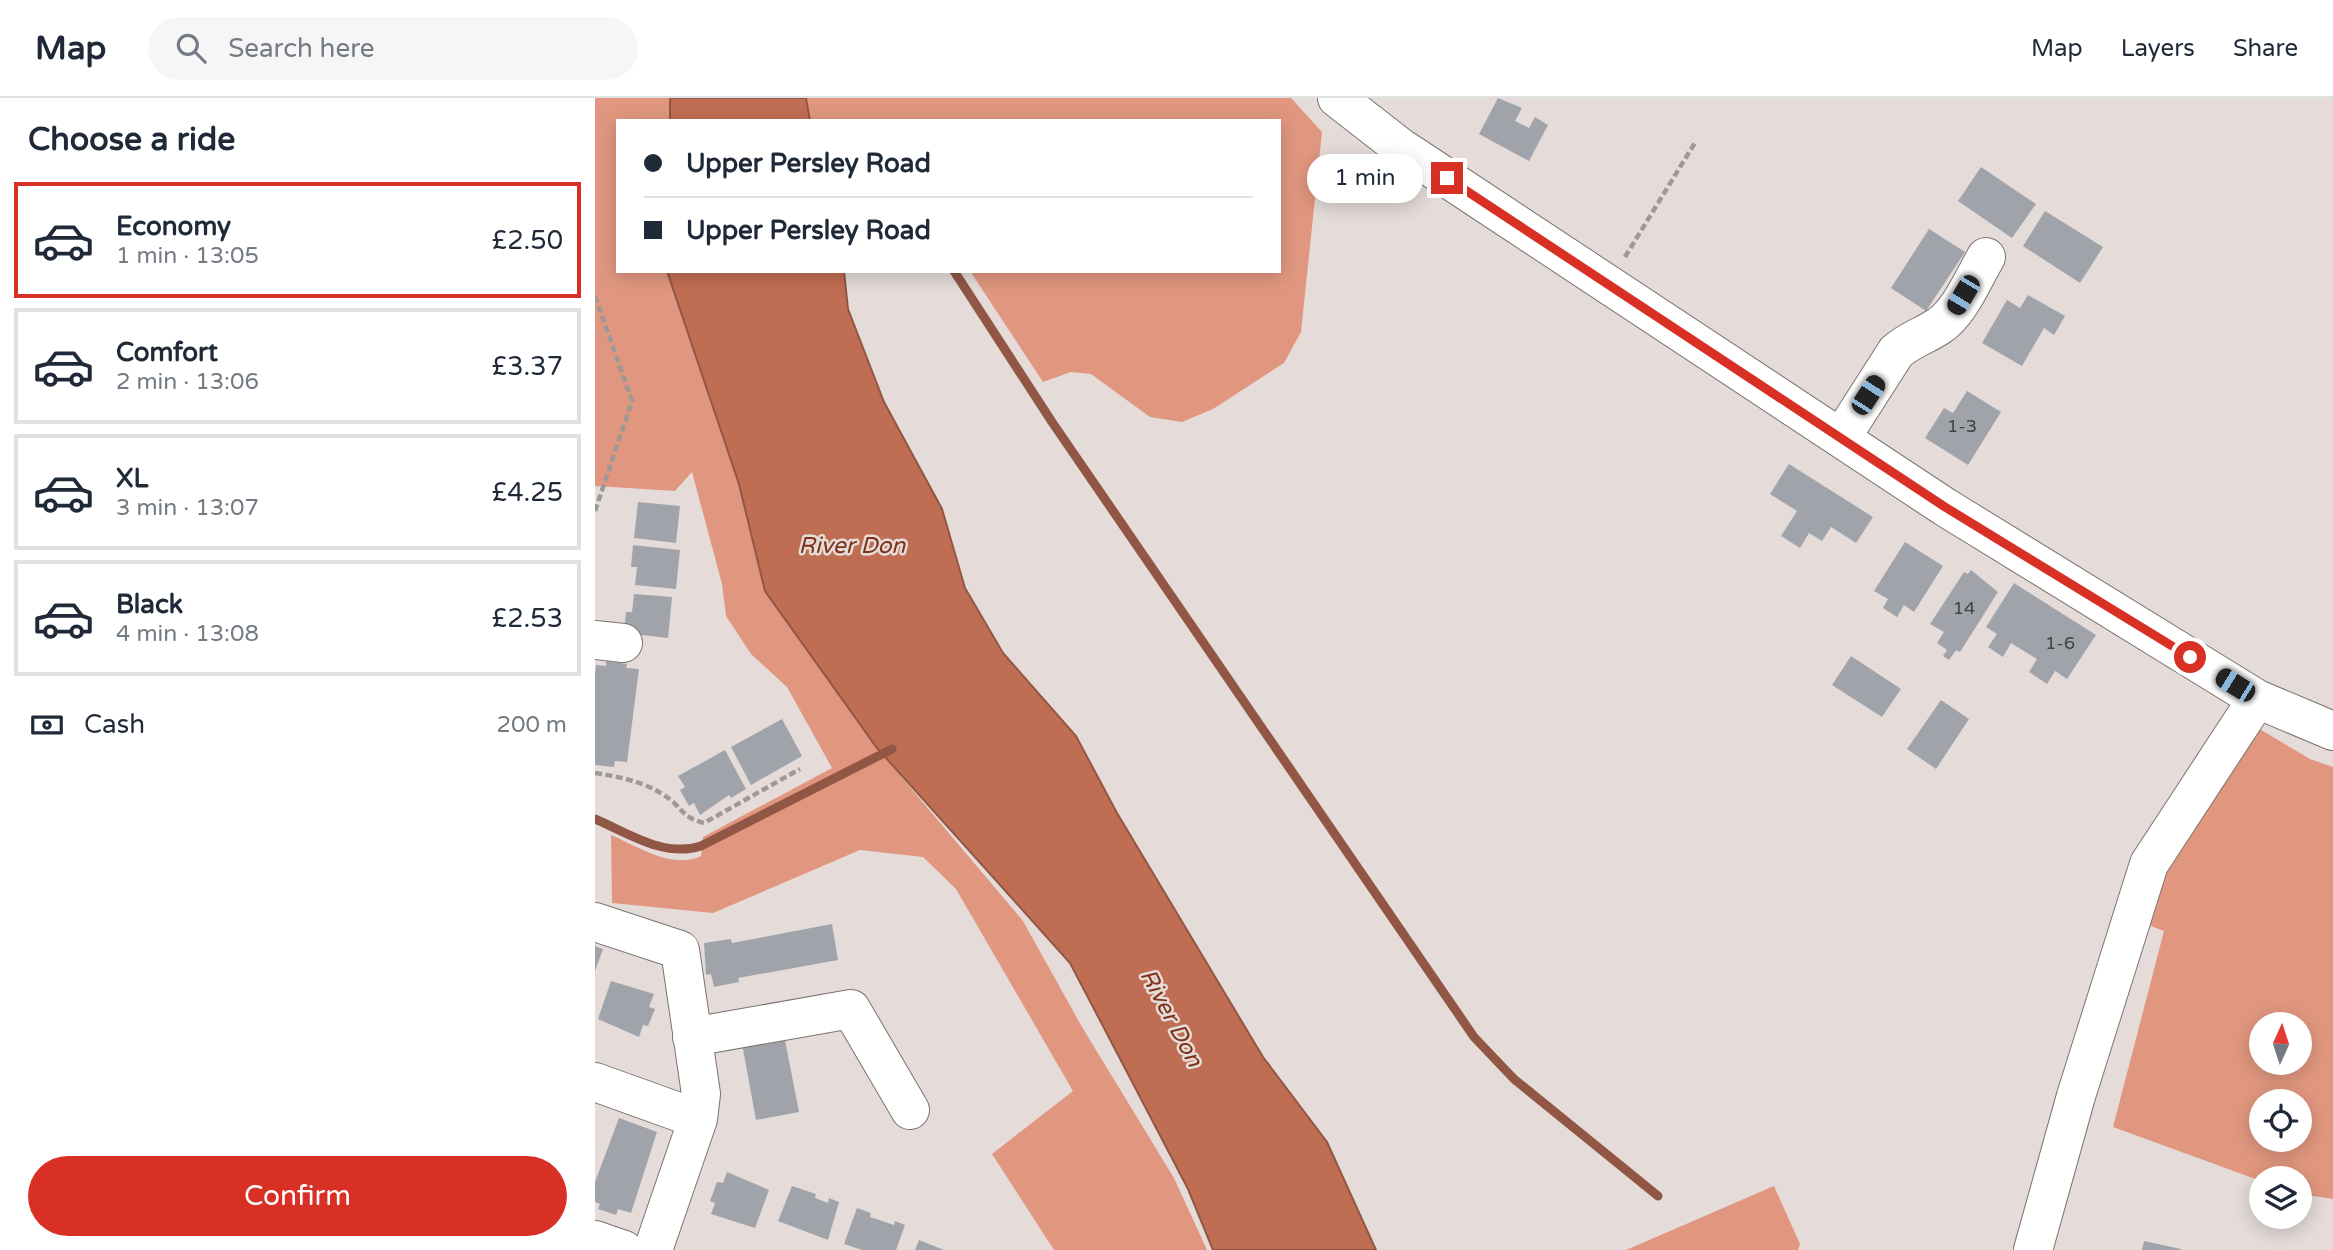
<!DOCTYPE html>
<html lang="en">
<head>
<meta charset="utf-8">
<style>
	body { margin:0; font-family:"Varela Round",sans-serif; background:#f6f6f7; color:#1f2937; height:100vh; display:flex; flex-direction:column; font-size:26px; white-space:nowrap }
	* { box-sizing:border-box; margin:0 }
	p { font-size:23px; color:#747a83 }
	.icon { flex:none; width:38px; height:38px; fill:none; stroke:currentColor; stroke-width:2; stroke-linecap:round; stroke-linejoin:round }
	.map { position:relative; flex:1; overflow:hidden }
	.sheet { display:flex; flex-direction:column; background:#fff; width:595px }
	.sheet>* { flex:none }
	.banner { position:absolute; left:21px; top:21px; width:665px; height:154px; border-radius:0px; box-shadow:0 4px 18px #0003; display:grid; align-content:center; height:154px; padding:0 28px; background:#fff }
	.needle { width:46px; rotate:3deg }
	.fabs { position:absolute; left:1654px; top:914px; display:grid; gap:14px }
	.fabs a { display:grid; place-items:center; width:63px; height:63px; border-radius:50%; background:#fff; box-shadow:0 4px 18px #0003; font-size:35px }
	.end { position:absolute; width:32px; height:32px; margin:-16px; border:9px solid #d93025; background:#fff; box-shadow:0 0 0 4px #fff }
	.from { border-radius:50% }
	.bubble { position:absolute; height:49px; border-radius:24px; background:#fff; box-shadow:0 4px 18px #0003; font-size:23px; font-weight:600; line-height:49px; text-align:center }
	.car { position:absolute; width:21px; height:42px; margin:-21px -10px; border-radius:9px; box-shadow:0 0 5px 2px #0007; background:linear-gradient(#222 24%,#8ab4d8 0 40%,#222 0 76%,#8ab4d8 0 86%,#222 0) }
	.banner b { display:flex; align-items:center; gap:24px; height:66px; font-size:26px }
	.banner b+b { border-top:2px solid #e0e1e3 }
	.banner i { width:18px; height:18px; background:#1f2937 }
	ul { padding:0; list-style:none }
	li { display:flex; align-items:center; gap:21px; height:116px; margin:0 14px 10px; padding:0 14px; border:4px solid #e0e1e3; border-radius:0px }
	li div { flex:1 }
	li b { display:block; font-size:26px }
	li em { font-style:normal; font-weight:600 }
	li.on { border-color:#d93025 }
	li>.icon { width:63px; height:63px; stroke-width:1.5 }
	h2 { padding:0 28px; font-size:32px; line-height:84px }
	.pay { display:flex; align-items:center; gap:18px; height:77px; padding:0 28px; font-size:26px }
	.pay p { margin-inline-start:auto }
	.button { display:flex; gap:14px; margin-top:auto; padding:14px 28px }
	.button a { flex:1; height:80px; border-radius:42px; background:#d93025; color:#fff; font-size:28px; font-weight:600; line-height:80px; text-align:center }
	header { display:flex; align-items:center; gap:42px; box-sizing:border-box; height:98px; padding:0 35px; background:#fff; border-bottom:2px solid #e0e1e3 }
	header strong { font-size:33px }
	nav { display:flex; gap:38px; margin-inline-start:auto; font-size:24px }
	.search { width:490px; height:63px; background:#f6f6f7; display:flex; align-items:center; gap:18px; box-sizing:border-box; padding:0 24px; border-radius:38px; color:#747a83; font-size:26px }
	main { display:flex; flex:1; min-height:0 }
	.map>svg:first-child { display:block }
	.green { fill:#e1977f; fill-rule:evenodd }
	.water { fill:#c06e53; stroke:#915744; stroke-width:2 }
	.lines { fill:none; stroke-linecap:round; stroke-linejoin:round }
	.stream { stroke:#915744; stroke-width:9 }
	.building { fill:#a1a3aa }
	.minor-casing { stroke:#7b7370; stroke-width:40 }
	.path { stroke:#9f9896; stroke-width:4.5; stroke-dasharray:7 3.5; stroke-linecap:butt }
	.minor { stroke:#fff; stroke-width:38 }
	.route { stroke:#d93025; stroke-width:9 }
	.labels { text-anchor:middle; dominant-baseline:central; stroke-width:5; stroke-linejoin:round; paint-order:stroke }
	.number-label { font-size:18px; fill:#434242 }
	.water-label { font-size:23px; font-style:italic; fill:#7e3117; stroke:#e5dcd9 }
</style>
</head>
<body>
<header>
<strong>Map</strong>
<div class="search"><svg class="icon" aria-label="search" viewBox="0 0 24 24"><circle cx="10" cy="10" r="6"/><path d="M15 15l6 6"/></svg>Search here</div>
<nav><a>Map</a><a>Layers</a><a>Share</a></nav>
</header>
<main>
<section class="sheet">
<h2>Choose a ride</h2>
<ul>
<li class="on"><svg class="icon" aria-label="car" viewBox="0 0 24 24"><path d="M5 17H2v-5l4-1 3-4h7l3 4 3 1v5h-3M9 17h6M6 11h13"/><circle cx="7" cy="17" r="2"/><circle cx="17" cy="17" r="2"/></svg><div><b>Economy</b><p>1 min · 13:05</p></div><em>£2.50</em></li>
<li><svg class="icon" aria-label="car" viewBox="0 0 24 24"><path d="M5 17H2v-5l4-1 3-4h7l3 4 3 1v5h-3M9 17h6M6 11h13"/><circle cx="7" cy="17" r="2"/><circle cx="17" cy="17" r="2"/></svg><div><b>Comfort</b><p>2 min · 13:06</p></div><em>£3.37</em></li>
<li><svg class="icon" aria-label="car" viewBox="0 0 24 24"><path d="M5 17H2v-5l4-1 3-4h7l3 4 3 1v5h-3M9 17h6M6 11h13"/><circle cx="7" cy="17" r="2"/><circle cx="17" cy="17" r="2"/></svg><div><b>XL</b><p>3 min · 13:07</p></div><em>£4.25</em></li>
<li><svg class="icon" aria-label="car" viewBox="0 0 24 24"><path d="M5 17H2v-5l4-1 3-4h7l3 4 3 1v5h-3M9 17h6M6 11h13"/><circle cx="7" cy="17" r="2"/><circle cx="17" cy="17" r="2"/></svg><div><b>Black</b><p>4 min · 13:08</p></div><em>£2.53</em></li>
</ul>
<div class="pay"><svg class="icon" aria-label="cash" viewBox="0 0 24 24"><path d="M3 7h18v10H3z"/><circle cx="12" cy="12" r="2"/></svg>Cash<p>200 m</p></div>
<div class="button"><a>Confirm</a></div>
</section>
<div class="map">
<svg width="1738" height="1152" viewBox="0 0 1738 1152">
	<rect width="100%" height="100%" fill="#e5dcd9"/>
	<path class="green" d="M0,0h75v23h-52v150h49l72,213 26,107 112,157 146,173 59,106 92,151 33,72h-153l-62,-96 81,-63 -117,-202 -33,-32 -63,-7 -147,63 -101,-10 -1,-68c26,11 61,35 90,21l2,-19 129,-69 -45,-81 -36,-33 -25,-38 -4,-32 -30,-112 -17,19 -80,-5z
		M211,0h485l31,34 -21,200 -17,31 -71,46 -31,13 -32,-5 -59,-43 -20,-2 -28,10 -73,-111h309v-150h-469z
		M1658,627l57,34 23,8v432l-33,-5 -1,-16h-38v3l-148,-54 51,-196 -16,-6 34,-93zM1666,926h38v38h-38zM1666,1003h38v38h-38z
		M1179,1088l26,58 -2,6h-172z"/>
	<path class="water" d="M75,0h136l4,23h-140z
		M72,173h177l4,38 36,93 58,107 23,79 38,65 73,83 41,77 146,244 64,85 49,108h-163l-25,-61 -118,-226 -193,-215 -112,-157 -26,-107z"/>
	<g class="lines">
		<path class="stream" d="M359,173l98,151 422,615 40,42 144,117
			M0,721c33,14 69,39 106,27l191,-97"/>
	</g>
	<path class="building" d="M903,0l24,10 -7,13 14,7 6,-11 13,8 -19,36 -50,-27z
		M1386,69l55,37 -24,34 -54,-37z
		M1450,113l58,36 -23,36 -57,-37z
		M1334,131l36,23 -39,59 -35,-23z
		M1433,197l37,21 -11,19 -10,-7 -22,38 -40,-23 25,-43 13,8z
		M1372,293l34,21 -33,53 -43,-27 19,-30 9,5z
		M1194,366l84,53 -17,26 -25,-16 -9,14 -13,-8 -9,15 -19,-12 16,-25 -27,-17z
		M43,404l42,4 -4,37 -42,-5z
		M1310,444l38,24 -29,46 -10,-7 -7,12 -14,-9 5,-9 -14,-8z
		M38,447l47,5 -4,39 -41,-4 2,-18h-6z
		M1376,472l27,22 -38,60 -4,-2 -7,10 -6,-4 4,-6 -10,-7 7,-11 -14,-8 34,-52 4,2z
		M1419,485l82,52 -29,44 -12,-8 -8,13 -18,-12 8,-13 -26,-16 -8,14 -15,-10 9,-13 -11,-7z
		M39,496l38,3 -4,41 -44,-5 2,-21h6z
		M1256,558l50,33 -19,28 -50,-32z
		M11,563l21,3 -1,4 13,1 -12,93 -12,-1 -1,6 -19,-2v-90l1,-10 10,1z
		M1346,602l28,19 -33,50 -29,-20z
		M187,621l20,37 -51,29 -20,-38z
		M130,652l21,39 -15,9 -2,-3 -29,20 -6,-12 -5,3 -9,-16 5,-3 -7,-11z
		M237,826l6,36 -100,18 1,4 -25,5 -3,-13 -5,1 -2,-32 27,-4 1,4z
		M0,848l8,3 -8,22z
		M16,883l43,13 -5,13 6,2 -7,17 -5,-1 -4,12 -41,-18z
		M188,932l16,82 -43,8 -15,-82z
		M24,1020l38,14 -26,81 -13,-4 -2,6 -18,-6 2,-5 -5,-2v-20z
		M132,1074l42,18 -14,38 -44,-14 4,-11 -5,-2 7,-19 6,1z
		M197,1088l24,8 -1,4 13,5 1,-5 10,4 -11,38 -50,-19z
		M262,1110l14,5 -1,4 24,8 1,-4 10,4 -9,25h-34l-18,-6z
		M324,1142l25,10h-29z
		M1549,1143l37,8v1h-39z"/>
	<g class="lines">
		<g class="minor-casing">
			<path id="minor" d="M742,0l63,49 545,360 312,192 76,32
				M1246,340l55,-86c13,-12 28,-16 43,-26 21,-14 34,-47 47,-69
				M0,542l28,3
				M0,824l85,28 21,144 -3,25 -45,131
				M97,939l159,-28 59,101
				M0,984l103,37
				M0,1142l29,10
				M1438,1152l43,-154 73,-232 108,-165"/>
		</g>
		<path class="path" d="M1030,159l71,-116
			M0,198l37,105 -37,110
			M0,675c25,4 47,8 69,22 19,12 16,22 40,28l96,-54"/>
		<use href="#minor" class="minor"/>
	</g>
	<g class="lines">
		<path class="route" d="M852,80l498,329 245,150"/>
	</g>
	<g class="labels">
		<g class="number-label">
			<text x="1367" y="328">1-3</text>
			<text x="1369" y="510">14</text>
			<text x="1465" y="545">1-6</text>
		</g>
		<g class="water-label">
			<text x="257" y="448">River Don</text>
			<text transform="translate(576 920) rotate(62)">River Don</text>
		</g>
	</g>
</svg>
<div class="fabs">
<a><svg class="needle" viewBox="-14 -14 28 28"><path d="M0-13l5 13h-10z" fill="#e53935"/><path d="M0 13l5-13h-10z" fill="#747a83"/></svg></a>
<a><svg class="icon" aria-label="locate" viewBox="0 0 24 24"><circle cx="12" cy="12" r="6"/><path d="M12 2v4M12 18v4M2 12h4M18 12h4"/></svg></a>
<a><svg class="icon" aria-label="layers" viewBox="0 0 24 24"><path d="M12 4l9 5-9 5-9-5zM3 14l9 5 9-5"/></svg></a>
</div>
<i class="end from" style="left:1595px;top:559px"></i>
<i class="end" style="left:852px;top:80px"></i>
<div class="bubble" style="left:712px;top:56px;width:116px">1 min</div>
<i class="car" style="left:1368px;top:197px;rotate:211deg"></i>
<i class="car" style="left:1273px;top:297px;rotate:33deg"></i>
<i class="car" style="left:1640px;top:587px;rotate:302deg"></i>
<div class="banner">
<b><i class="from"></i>Upper Persley Road</b>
<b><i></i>Upper Persley Road</b>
</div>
</div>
</main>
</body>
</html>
